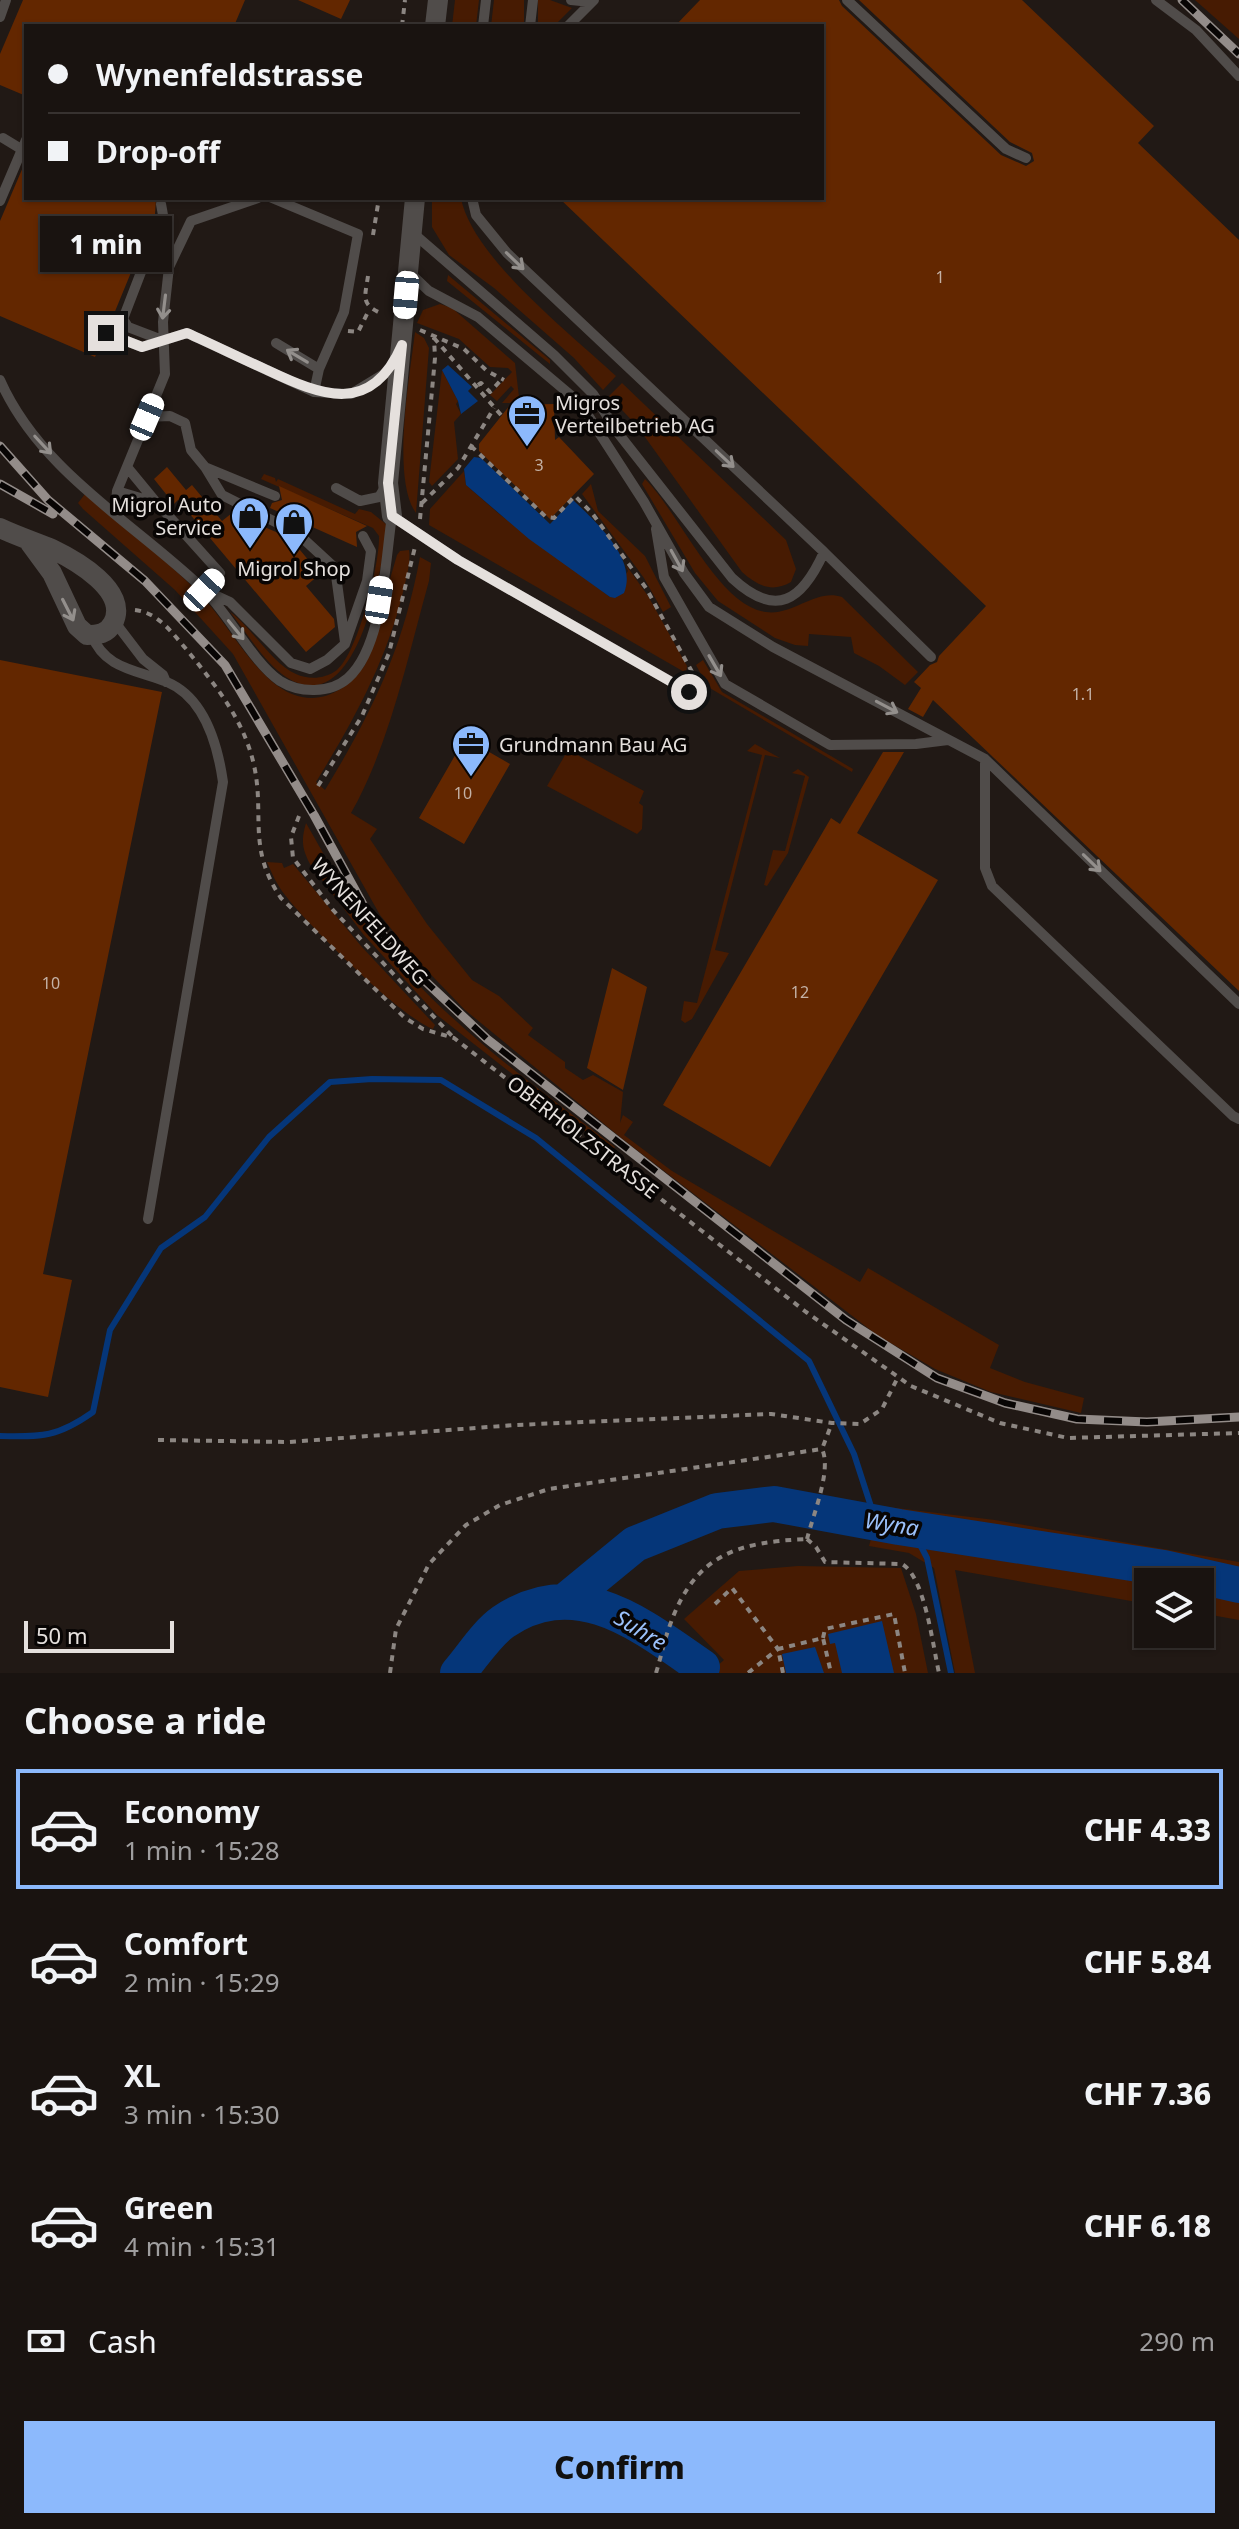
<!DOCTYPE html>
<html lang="en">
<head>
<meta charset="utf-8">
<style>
	body { margin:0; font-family:"Noto Sans",sans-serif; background:#221c19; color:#f1f3f6; height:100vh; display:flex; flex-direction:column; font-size:30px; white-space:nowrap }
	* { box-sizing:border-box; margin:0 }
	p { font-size:26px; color:#9f9e9f }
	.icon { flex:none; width:44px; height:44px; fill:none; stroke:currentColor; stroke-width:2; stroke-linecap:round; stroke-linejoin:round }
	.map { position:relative; height:1673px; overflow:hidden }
	.panel { display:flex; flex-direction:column; background:#191310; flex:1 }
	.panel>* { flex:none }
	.hud { position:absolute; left:24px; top:24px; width:800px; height:176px; border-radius:0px; box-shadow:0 2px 6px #0004,0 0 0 2px #373230; display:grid; align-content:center; height:176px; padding:0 24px; background:#191310 }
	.tools { position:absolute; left:1134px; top:1568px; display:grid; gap:16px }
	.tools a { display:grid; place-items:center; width:80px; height:80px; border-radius:0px; background:#191310; box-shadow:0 2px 6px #0004,0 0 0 2px #373230; font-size:40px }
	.scale { position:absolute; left:24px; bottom:20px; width:150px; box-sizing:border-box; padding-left:8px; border:4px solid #e5e0dd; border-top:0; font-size:22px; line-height:28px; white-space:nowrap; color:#e5e0dd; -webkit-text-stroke:6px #080504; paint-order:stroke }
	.end { position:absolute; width:36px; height:36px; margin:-18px; border:10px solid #e5e0dd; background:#111; box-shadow:0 0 0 4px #111 }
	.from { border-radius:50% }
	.bubble { position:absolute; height:56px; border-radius:0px; background:#191310; box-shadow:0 2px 6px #0004,0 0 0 2px #373230; font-size:26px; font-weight:800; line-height:56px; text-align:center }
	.car { position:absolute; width:24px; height:48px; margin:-24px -12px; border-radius:10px; box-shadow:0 0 6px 2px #0007; background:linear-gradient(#fff 24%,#345 0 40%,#fff 0 76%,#345 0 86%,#fff 0) }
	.hud b { display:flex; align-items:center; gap:28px; height:76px; font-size:30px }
	.hud b+b { border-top:2px solid #373230 }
	.hud i { width:20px; height:20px; background:#f1f3f6 }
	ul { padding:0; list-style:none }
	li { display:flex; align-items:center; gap:24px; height:120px; margin:0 16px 12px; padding:0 8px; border:4px solid transparent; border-radius:0px }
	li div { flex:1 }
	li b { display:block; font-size:30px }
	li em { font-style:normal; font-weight:800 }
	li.active { border-color:#8cb9fc }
	li>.icon { width:72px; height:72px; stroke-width:1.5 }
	h2 { padding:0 24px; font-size:36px; line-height:96px }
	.pay { display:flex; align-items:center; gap:20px; height:88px; padding:0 24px; font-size:30px }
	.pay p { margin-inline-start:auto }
	.action { display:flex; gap:16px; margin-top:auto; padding:16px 24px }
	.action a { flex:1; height:92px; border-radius:0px; background:#8cb9fc; color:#111; font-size:32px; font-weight:800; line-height:92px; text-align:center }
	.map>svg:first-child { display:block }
	.green { fill:#471b02 }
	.water { fill:#053679 }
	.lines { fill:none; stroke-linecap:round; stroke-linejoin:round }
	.stream { stroke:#053679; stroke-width:6 }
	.river { stroke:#053679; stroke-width:36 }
	.building { fill:#632700 }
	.path { stroke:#8c8682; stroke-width:4; stroke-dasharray:6 6; stroke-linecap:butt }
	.lane { stroke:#504c4a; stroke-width:10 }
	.street { stroke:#504c4a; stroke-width:20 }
	.rail-casing { stroke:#938c89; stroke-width:9 }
	.rail { stroke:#080504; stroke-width:6; stroke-dasharray:18; stroke-linecap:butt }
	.lane-bridge { stroke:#504c4a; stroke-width:10 }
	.oneway { stroke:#938f8c }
	.route { stroke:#e5e0dd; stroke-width:10 }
	.labels { text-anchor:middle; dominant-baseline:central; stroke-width:7; stroke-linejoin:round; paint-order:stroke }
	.number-label { font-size:16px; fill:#c4b2a6 }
	.poi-label { font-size:20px; fill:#e5e0dd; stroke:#080504; text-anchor:start }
	.street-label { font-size:20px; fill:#e5e0dd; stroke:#080504 }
	.water-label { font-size:22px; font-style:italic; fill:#9bc1fb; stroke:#080504 }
</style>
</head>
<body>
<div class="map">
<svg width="1239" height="1673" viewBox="0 0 1239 1673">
	<rect width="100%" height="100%" fill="#211915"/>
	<path class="green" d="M455,0h24l-3,26h-24z
		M494,0h30v26h-33z
		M538,0h12l22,8 -18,18h-16z
		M1195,0h44v39z
		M432,198h29c11,59 110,136 155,178l-13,14 -29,-32 -80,-70 -45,-33 -17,-28z
		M448,275l102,85v4l-103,-83z
		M440,304l12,4 63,55 4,34 -5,6h-12l12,-14 -3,-3 -14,15 -7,-6 22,-23 -4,-4 -18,-1 -31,-28 -42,-16 6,-13z
		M415,332l9,6 5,10 -13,165c-25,-34 -6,-138 -1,-181z
		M442,370l16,31 -2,3 5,10 -7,8 4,37 -26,27 -3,-4z
		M622,383l164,157 10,29 -5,13c-19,11 -33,4 -49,-10l-105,-146 -28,-30z
		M464,471l2,14 32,28 112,84 18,-26 -2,-6 22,31 39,70 -1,7 -257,-148 1,-16z
		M264,474l11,4 1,4 2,-3 77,35 4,-5 12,3 16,13c-4,41 -29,199 -101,152 -22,-15 -39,-44 -56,-65 20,13 42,52 66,62 13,6 29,5 41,-4 21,-17 43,-107 42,-134l-6,-8 -112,-49z
		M645,479c34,33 73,127 121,133 27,4 50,-24 76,-15l76,75 -13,13 -26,-19 -25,-13 -3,-16 -42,-3 -1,12 -13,-1 -20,-7 -57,-37 -23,-28 -53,-89z
		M591,484l7,27 47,45 26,51 -8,5 -19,-34 -62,-84z
		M85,494c39,33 80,65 116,101 27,28 55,85 91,99 30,12 55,-5 73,-29l32,-110 3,-4 9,-1c2,13 -3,29 -6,42 -17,70 -50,130 -87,190l9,8c48,-79 78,-142 95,-233l11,6 -2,18c-21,75 -40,166 -78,232l26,16 -7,10 57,85 45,56 27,16 34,32 -5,7 37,27v6l18,12 10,-5 30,17 -3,31 3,-8 10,7 -9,13 48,36 188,111 8,-14 131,77 -9,23 35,14 59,16 -3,15 -90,-21 -56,-23 -58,-34 -257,-198 -155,-127 -52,-54 -33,-41 -147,-261 -58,-64 -92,-81 -5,-6z
		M703,660l19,32 131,77 -1,3 -144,-85 -12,-22z
		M755,744l25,14 -15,-3 -50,195 14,3 -37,66 -7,4 -4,-3 3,-19 13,2 65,-248 -15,-4z
		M568,750l76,41 -5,12 4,3 -1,23 -5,5 -90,-48z
		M798,769l11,8 -21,76 -21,33 -3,-1 9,-35 12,1 20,-75 -13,-3z
		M306,823c24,42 48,87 79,124 64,79 150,139 230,200l-3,5 -175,-137 -74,-81 -53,-70c-8,-15 -9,-24 -4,-41z
		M267,862l15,1 2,5 9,-4 68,82 74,79 -2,4c-34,-13 -124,-103 -148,-134 -8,-10 -13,-21 -18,-33z
		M880,1506l115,14 244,42v58l-39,-7v-31h-52v22l-193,-34 20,103h-20l-21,-105 -25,-15 -40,-7z
		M798,1566l103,2 15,46 12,59h-219l15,-13 -40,-41 55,-48z"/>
	<path class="water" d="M448,365l24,22 -4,4 10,10 -17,13 -3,-13 -16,-31z
		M474,457l7,1 69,66 23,-24c23,22 65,59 51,93l-9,5 -5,-1 -81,-58 -63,-54 -2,-16z
		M882,1621l12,52h-52l-7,-30 -5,1 -2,-10z
		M815,1647l9,26h-38l-4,-19z"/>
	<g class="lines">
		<path class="stream" d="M0,1436c42,1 58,1 93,-24l17,-82 51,-82 44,-31 64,-80 61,-55 42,-3 69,1 95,58 273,223 45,93 22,68
			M912,1529l15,29 24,115"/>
		<path class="river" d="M568,1599l67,-55 82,-33 57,-7 125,23 265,41 75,17
			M458,1673c14,-16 28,-39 45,-51 74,-50 138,3 199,45"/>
	</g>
	<path class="building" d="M23,0h222l-11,26h-208v70l-26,-11v-31z
		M298,0h52l-9,19z
		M700,0h139l3,6 159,149 25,11 8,-5 -2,-8 -22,-11 -151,-142h163l132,126 -16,17 101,97v751l-306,-291 -10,17 -15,-8 13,-21 -7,-6 16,-17 7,-3 2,-6 47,-50 -427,-408h263v-172h-147z
		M26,160v38h130l-1,16 -46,112h-7l-4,5 4,9 -7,17 -95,-41v-95z
		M554,404l1,36 4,-3 35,37 -44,45 -71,-68v-7l31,-39z
		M167,467l19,23 6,-5 30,36 10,-8 58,25 30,36 -14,12 28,33 1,8 -29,25 -128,-152 -4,4 -20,-25z
		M279,486l88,40 -11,6 1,15 -87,-39 2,-5 10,-3z
		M0,660l162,32 -119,582 29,6 -24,117 -48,-10z
		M465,738l45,26 -46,80 -45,-26z
		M883,752h21l-47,81 81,47 -168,287 -107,-62 168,-287 9,6z
		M612,968l35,19 -24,103 -36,-22z"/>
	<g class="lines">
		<path class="path" d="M402,26l3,-26
			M373,235l6,-37
			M368,276c-3,21 -8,29 15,38
			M420,330l44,19 23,22 17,9
			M348,331l10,1 11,-22
			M434,338l67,77
			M478,385l3,-2 9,9 12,-13
			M471,446l75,71 8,1 21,-22 17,17 54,75 50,91
			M422,503l36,-35 36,-60
			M420,519l15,-161 -1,-20
			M135,610c24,3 37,23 52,40 28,35 55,67 66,111 13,52 -7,86 28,137l124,120 18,11 31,9 352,274 105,74 89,37 68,15 171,-5
			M318,786l44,-70 27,-63 26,-106
			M299,816l-8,21 2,21 40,52 119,126
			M158,1440l131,2 226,-17 256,-11 61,9 28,1 22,-15 15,-30
			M807,1539l9,8 9,15 77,2c23,13 31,83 37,109
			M807,1539c6,-24 25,-69 15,-90l10,-26
			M715,1604l17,-16 46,61 -30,24
			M823,1638l2,-9 69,-15 11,59
			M390,1673l6,-44 33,-65 37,-39 34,-20 49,-16 273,-40
			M656,1673c5,-16 8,-32 14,-48 25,-71 68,-83 137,-86
			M783,1673l-5,-24 45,-11 8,35"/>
		<path class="lane" d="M571,0l20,2
			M847,0l159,149 20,9
			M1156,0l40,30 43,46
			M0,17l6,-17
			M483,26l3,-26
			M530,26l3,-26
			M568,26l26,-26
			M3,138l23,14
			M272,198l86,36 -14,78 -25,57 -5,23 37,2 41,-25 2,-7
			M161,204l2,11 -40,104 5,8 34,13
			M413,233l141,122 39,39 25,39 114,145c44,41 70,23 92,-26l-317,-299 -31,-38 -4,-17
			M409,272l20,19 49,26 102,86 64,99 40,71 25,34 64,40 212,112 254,245
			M106,333l36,14 45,-14 127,59
			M276,343l43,26
			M0,380c40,91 134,143 202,208 25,23 51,75 78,93 19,12 50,13 68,-3 35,-31 37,-117 44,-162l66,44 240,137
			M147,417l23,-1 15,7 6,27 14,17 70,29
			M127,467l28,34
			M205,467l17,28 75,38 38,35 10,74
			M336,488l24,13 19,-4 8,-13
			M117,491l40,12 63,70 -16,17 26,12 61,61 19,6 17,-9 18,-16 22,-63 4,-30 -8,-15
			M115,514l2,-23 48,-117 -2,-52 6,-55 22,-46 67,-23
			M656,529l8,48 61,107 105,61 86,-1 32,-4
			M824,552l107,105
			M114,621l29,38 20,16 3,7
			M92,635c12,34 46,35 75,47 38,16 51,65 56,100l-75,437
			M985,759v109l7,18 241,230 6,3"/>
		<path class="street" d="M435,26l3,-26
			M392,516l-4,-33 27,-285
			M0,528c17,8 35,14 52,21 23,11 78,42 61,74 -6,11 -15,12 -26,12l-10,-9 -25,-53 -22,-30"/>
		<g class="rail-casing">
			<path id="rail" d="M1182,0l57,54
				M0,446l48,54 97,81 80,84 89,150 58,106 38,46 77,72 359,281 91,58 68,25 72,16 70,3 92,-5
				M0,484l53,30"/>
		</g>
		<use href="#rail" class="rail"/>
		<path class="lane-bridge" d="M0,201l26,-61"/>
	</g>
	<defs><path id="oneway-shaft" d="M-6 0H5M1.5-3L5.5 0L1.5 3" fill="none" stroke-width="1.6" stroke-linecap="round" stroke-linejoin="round" transform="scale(2)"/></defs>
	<g class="oneway">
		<use href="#oneway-shaft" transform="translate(515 261) rotate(44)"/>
		<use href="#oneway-shaft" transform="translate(164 307) rotate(97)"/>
		<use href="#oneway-shaft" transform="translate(297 356) rotate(-149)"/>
		<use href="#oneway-shaft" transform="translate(43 445) rotate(47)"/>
		<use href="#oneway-shaft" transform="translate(725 459) rotate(43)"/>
		<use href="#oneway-shaft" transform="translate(677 561) rotate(61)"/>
		<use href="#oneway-shaft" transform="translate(68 610) rotate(63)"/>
		<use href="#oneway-shaft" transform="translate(236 630) rotate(51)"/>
		<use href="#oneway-shaft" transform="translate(715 666) rotate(60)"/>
		<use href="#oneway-shaft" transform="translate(887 707) rotate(28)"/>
		<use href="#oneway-shaft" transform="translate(1092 863) rotate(44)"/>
	</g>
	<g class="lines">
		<path class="route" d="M106,333l36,14 45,-14c27,12 53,25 80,37 55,26 104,46 135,-25l-14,138 4,33 66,44 231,132"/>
	</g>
	<defs>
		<g id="office-pin" transform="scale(2)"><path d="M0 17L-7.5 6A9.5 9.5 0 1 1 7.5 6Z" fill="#8cb9fc" stroke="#080504"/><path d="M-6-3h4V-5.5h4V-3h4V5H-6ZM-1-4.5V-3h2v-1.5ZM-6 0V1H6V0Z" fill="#111"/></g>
		<g id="shop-pin" transform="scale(2)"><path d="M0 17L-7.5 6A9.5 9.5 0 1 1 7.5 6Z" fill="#8cb9fc" stroke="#080504"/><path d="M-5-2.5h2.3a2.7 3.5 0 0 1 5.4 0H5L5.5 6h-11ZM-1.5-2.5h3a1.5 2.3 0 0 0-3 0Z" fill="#111"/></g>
	</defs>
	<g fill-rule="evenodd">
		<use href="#office-pin" x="527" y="414"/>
		<use href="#shop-pin" x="250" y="516"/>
		<use href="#shop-pin" x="294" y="522"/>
		<use href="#office-pin" x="471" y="744"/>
	</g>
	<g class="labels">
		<g class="number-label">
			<text x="940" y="277">1</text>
			<text x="539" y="465">3</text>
			<text x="1083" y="694">1.1</text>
			<text x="463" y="793">10</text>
			<text x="51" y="983">10</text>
			<text x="800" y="992">12</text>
		</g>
		<g class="poi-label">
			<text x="555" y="402">Migros<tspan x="555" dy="23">Verteilbetrieb AG</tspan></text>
			<text x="222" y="504" text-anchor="end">Migrol Auto<tspan x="222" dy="23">Service</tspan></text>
			<text x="294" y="568" text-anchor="middle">Migrol Shop</text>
			<text x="499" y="744">Grundmann Bau AG</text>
		</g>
		<g class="street-label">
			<text transform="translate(370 921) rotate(48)">WYNENFELDWEG</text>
			<text transform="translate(583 1137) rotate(38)">OBERHOLZSTRASSE</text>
		</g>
		<g class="water-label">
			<text transform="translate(892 1523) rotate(9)">Wyna</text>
			<text transform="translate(641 1629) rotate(31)">Suhre</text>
		</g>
	</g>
</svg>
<div class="tools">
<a><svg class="icon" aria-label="layers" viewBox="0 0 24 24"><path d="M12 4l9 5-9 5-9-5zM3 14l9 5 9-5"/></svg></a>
</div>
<div class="scale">50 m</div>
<i class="end from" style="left:689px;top:692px"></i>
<i class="end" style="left:106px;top:333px"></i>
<div class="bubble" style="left:40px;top:216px;width:132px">1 min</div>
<i class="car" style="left:406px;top:295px;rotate:185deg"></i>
<i class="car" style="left:147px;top:417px;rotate:23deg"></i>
<i class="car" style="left:204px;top:590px;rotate:43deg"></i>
<i class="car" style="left:379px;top:600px;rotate:9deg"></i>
<div class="hud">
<b><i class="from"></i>Wynenfeldstrasse</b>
<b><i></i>Drop-off</b>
</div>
</div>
<section class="panel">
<h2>Choose a ride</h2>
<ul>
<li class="active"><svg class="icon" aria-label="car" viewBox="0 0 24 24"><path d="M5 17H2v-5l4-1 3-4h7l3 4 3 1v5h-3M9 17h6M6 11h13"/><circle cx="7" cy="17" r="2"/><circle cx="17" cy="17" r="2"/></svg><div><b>Economy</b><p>1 min · 15:28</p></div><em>CHF 4.33</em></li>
<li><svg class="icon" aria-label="car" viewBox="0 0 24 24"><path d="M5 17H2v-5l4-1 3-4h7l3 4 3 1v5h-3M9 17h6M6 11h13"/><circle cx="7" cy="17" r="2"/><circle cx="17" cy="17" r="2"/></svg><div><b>Comfort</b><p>2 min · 15:29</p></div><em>CHF 5.84</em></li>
<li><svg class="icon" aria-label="car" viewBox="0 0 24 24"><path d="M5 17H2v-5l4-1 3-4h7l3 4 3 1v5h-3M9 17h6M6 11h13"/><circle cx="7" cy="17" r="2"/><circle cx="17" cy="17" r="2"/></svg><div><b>XL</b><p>3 min · 15:30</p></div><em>CHF 7.36</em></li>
<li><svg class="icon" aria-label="car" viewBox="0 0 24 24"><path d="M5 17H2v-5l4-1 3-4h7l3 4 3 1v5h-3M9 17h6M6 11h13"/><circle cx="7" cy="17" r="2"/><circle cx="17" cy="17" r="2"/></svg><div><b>Green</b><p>4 min · 15:31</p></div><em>CHF 6.18</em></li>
</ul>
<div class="pay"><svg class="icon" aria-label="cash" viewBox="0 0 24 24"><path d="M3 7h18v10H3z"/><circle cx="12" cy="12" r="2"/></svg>Cash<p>290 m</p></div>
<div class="action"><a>Confirm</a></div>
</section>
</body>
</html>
